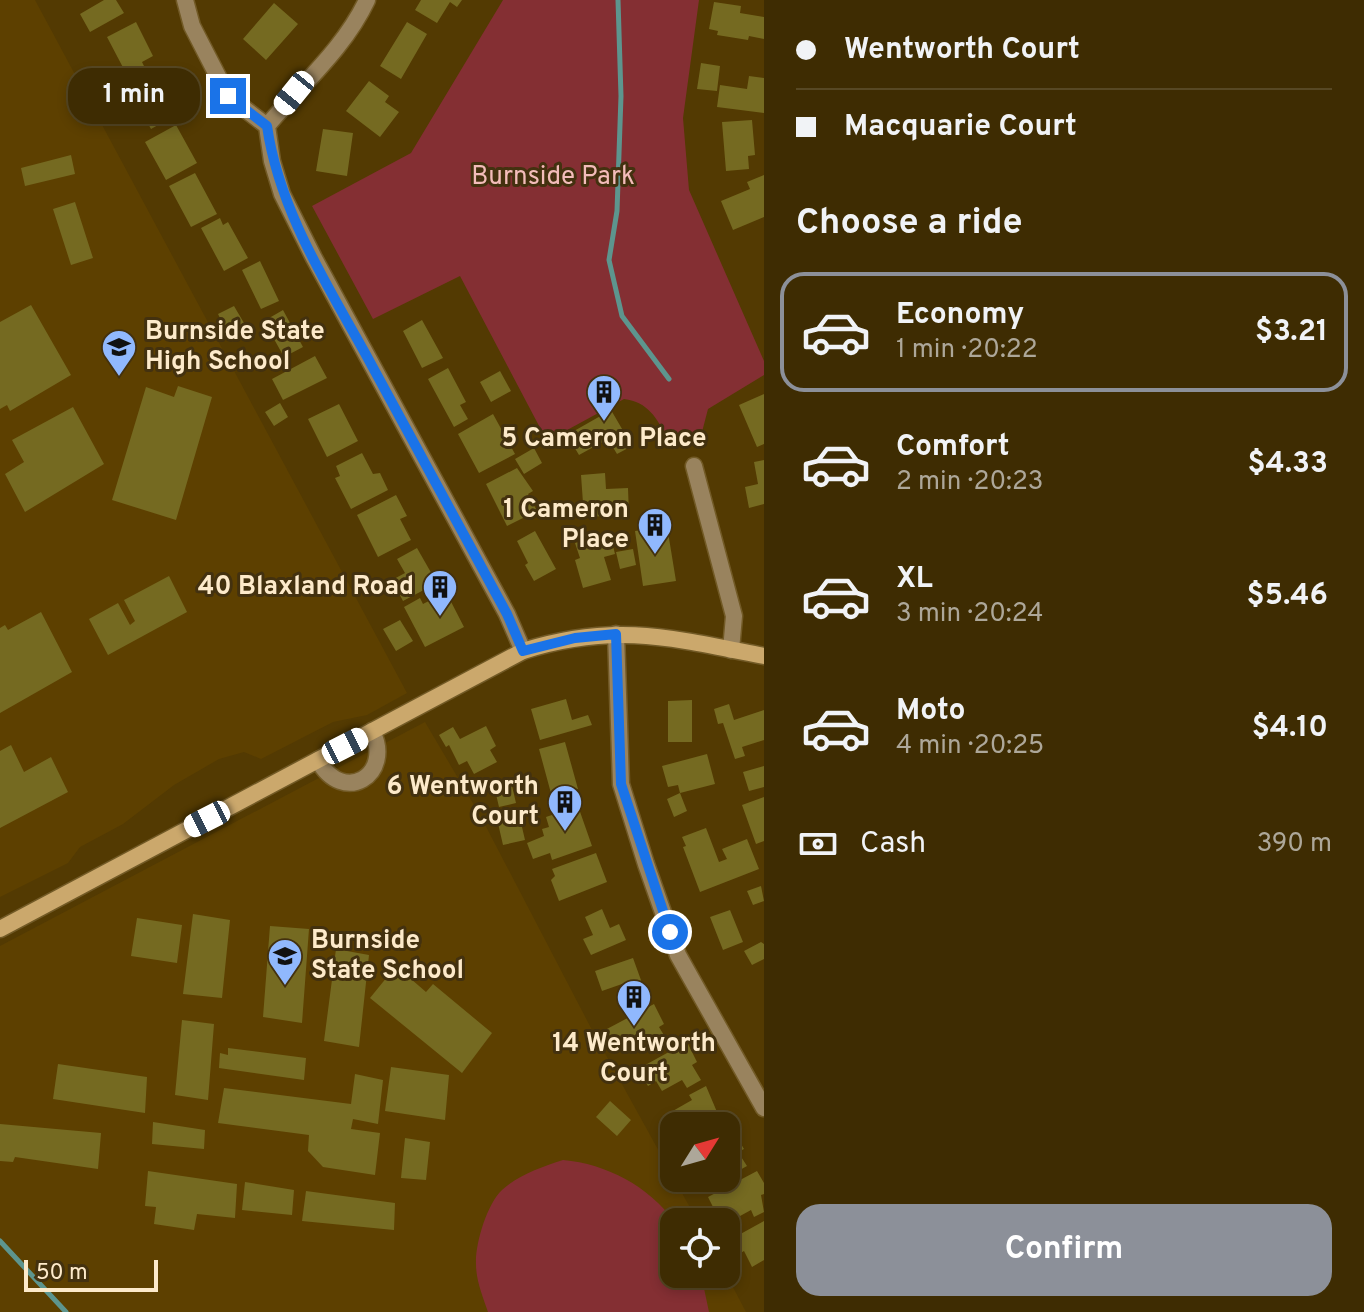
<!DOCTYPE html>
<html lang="en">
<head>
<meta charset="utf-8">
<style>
	body { margin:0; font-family:Overpass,sans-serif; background:#45340c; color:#f1f3f6; height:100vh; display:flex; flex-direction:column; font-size:30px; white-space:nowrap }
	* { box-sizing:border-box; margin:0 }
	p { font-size:26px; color:#ada799 }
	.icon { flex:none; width:44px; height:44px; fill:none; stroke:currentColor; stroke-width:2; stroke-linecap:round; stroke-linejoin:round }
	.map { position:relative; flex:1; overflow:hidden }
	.panel { display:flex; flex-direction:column; background:#3e2c02; width:600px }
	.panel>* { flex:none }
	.banner { display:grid; align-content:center; height:176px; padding:0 32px; background:#3e2c02 }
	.needle { width:52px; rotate:53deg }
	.buttons { position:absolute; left:660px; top:1112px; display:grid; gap:16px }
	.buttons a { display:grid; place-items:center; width:80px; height:80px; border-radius:16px; background:#3e2c02; box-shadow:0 4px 12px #0003,0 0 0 2px #574824; font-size:40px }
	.scale { position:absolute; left:24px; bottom:20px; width:134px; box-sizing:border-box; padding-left:8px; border:4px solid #fdeaca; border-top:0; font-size:22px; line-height:28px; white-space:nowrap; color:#fdeaca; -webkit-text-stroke:6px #43310f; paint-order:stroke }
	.end { position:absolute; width:36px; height:36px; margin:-18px; border:10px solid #1a73e8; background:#fff; box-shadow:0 0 0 4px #fff }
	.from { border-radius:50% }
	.bubble { position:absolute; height:56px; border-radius:24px; background:#3e2c02; box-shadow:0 4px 12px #0003,0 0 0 2px #574824; font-size:26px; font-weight:700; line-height:56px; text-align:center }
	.car { position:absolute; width:24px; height:48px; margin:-24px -12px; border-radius:10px; box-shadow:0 0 6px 2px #0007; background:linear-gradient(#fff 24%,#345 0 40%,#fff 0 76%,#345 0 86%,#fff 0) }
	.banner b { display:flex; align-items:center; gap:28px; height:76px; font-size:30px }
	.banner b+b { border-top:2px solid #574824 }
	.banner i { width:20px; height:20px; background:#f1f3f6 }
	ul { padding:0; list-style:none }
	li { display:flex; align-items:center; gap:24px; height:120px; margin:0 16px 12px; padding:0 16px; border:4px solid transparent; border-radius:24px }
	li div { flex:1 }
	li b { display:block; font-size:30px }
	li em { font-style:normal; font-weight:700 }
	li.current { border-color:#8c9099 }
	li>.icon { width:72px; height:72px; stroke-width:1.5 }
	h2 { padding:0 32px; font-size:36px; line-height:96px }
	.pay { display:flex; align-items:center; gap:20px; height:88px; padding:0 32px; font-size:30px }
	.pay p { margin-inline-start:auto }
	.primary-button { display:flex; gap:16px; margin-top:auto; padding:16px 32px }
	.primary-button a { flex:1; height:92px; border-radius:24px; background:#8c9099; color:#fff; font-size:32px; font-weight:700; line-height:92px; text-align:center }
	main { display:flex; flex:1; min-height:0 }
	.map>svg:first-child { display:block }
	.built { fill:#5d4000 }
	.green { fill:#842f33 }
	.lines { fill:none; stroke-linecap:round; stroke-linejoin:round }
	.stream { stroke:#5d958e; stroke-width:5 }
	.building { fill:#756a21 }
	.street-casing { stroke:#725a26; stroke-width:19 }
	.secondary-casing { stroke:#725a26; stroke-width:19 }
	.street { stroke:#99835e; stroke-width:16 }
	.secondary { stroke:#cba86c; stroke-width:16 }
	.route { stroke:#1a73e8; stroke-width:10 }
	.labels { text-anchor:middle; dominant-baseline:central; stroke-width:6; stroke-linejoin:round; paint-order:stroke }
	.park-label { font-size:26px; fill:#f3bcba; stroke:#43310f }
	.poi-label { font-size:26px; font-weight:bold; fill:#fdeaca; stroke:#43310f; text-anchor:end }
</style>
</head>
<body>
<main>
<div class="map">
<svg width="764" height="1312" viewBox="0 0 764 1312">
	<rect width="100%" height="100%" fill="#533a02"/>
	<path class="built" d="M0,0h35l372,693 -40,22 -34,7 -72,37 -17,-7 -25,7 -45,26 -51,39 -43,23 -12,16 -68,34z
		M425,722l56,95 110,211 107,194h-24v52h52l20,38h-746v-366z"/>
	<path class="green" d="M503,0h196l-16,118 6,72 75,171v14l-56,34 -6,23 -35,6c-10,-20 -19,-36 -43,-39l-77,42 -87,-165 -87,43 -61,-113 99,-53z
		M563,1160c44,4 85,26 112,62l-1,52h27l8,38h-221c-5,-15 -12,-31 -12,-48 -1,-20 11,-60 26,-74 16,-15 40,-23 61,-30z"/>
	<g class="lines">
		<path class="stream" d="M618,0l3,96 -4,115 -8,49 13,56 47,63
			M0,1241l66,71"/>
	</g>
	<path class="building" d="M104,0h12l8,13 -34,19 -10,-18z
		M421,0h41l-5,7 -7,-5 -13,21 -22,-13z
		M714,2l27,4 -1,7 24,4v22l-15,-3 -1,4 -31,-5 1,-4 -9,-2z
		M274,3l24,21 -32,36 -23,-21z
		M136,22l17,34 -11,6 3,6 -17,9 -21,-40z
		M407,22l20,12 -26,45 -21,-13z
		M701,63l19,3 -3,25 -20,-2z
		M749,76l15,2v35l-47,-6 3,-22 27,4z
		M146,77l3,6 6,-3 19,36 -23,13 -23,-43z
		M369,81l20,15 -4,6 14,10 -19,25 -34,-26z
		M752,120l3,35 -7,1 1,13 -23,2 -4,-49z
		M176,125l21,38 -31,17 -21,-38z
		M323,129l30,4 -6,43 -31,-5z
		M71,155l4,19 -50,12 -4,-18z
		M195,173l22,41 -26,13 -22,-41z
		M764,175v42l-31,13 -12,-29 29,-12 -3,-7z
		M75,202l18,56 -22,7 -18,-56z
		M220,218l3,7 5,-3 20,36 -24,13 -23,-43z
		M260,261l19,40 -18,8 -19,-39z
		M31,305l40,70 -61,36 -3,-6 -7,4v-87z
		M234,306l10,17 -17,9 -9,-18z
		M283,310l20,37 -19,10 -20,-36z
		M422,320l21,38 -21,10 -19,-37z
		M315,356l12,22 -44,22 -11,-21z
		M448,368l18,34 -6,3 8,14 -14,8 -26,-48z
		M500,371l11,20 -20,11 -11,-20z
		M178,386l34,11 -36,123 -64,-20 34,-113 28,10z
		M764,394v50l-7,3 -18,-42z
		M280,403l8,14 -14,9 -9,-14z
		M339,404l19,37 -31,16 -19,-38z
		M73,407l31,57 -79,48 -20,-38 19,-12 -12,-22z
		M611,410l21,36 -15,8 -9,-15 -29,16 -12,-20z
		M493,414l22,40 -36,19 -21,-39z
		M534,448l8,15 -18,11 -9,-15z
		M362,453l11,21 7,-1 8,17 -37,19 -16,-31 5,-2 -4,-10z
		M764,460v44l-15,4 -4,-21 13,-3 -4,-22z
		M517,468l16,23 -5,3 9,17 -30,15 -21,-42z
		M605,473l1,16 22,-1 1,27 -45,2 -3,-42z
		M396,495l11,21 -7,3 11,21 -33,17 -21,-42z
		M667,526l9,55 -33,5 -8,-55z
		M535,531l21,38 -22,12 -9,-16 3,-2 -11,-22z
		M598,537l2,4 11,-3 4,16 -11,3 7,23 -28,8 -8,-28 5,-2 -5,-15z
		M417,548l20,35 -34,18 -11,-21 13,-7 -8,-14z
		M633,549l3,16 -16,4 -4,-17z
		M169,576l18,36 -79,43 -19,-36 29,-16 12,22 5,-4 -11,-21z
		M446,592l18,35 -39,20 -21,-40 16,-9 3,6z
		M41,612l31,60 -72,41v-85l5,-3 3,5z
		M400,620l13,21 -17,10 -13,-22z
		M566,699l6,21 16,-5 4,10 -52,15 -9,-31z
		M692,700v42h-24v-41z
		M729,704l5,16 30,-10v30l-22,7 3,9 -10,3 -12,-36 -5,1 -4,-15z
		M486,726l10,20 -6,4 7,12 -23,12 -7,-13 -8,4 -10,-20 -3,2 -7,-12 14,-8 7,12z
		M565,742l13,47 -26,8 -13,-48z
		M11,745l13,27 27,-15 17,35 -68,36v-77z
		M707,754l8,30 -35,9 -2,-8 -10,2 -6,-21z
		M764,766v21l-15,4 -6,-19z
		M512,786l4,17 -17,4 -4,-17z
		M680,793l7,18 -13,6 -7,-18z
		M764,797v44l-8,3 -14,-39z
		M578,806l14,40 -40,14 -2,-7 -17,6 -6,-16 17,-7 -2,-7 7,-2 -3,-10z
		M519,814l6,26 -22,5 -6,-26z
		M706,828l13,34 8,-3 -5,-10 25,-10 12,30 -59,23 -17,-45 3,-1 -4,-9z
		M596,853l11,29 -48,19 -8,-21 4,-4 -3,-7z
		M761,886l3,15 -11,4 -6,-14z
		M602,909l8,19 9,-4 7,16 -35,15 -8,-16 10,-4 -8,-18z
		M730,910l13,32 -20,8 -13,-33z
		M193,914l37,6 -8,78 -39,-4z
		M137,918l45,7 -5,38 -46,-7z
		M270,926l39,3 -7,94 -39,-6z
		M761,942l3,2v15l-12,6 -8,-14z
		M336,949l33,6 -10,92 -35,-6z
		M633,958l13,36 -18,7 -6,-17 -20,7 -7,-20z
		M396,966l30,26 7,-8 59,49 -30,40 -92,-75z
		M654,1004l10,20 -5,3 9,15 -14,7 -5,-8 -21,11 -5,-9 -9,4 -9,-17z
		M182,1020l32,4 -6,76 -33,-5z
		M687,1042l10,20 -5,3 9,15 -14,8 -5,-8 -20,11 -6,-10 -8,5 -10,-17z
		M228,1048l78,10 -2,22 -85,-12 1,-15 8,2z
		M58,1064l89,13 -2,36 -92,-14z
		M391,1067l58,8 -4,45 -60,-9z
		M355,1074l28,6 -5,44 -25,-5 -2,10 29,4 -5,42 -52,-8 -15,-16 1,-16 -91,-12 6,-35 127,16z
		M706,1086l14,33 -13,7h-33v8l-10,-18 28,-16 -3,-5z
		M610,1101l21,19 -14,16 -21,-19z
		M153,1122l52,8 -1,19 -52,-5z
		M0,1124l101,9 -3,36 -83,-12 -2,5 -13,-1z
		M732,1129l12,20 -6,3 9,14 -16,9 -5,-8v-34z
		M405,1138l25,4 -4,38 -25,-2z
		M148,1171l89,13 -2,34 -38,-4 -3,16 -40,-6 2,-17 -11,-1z
		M757,1171l7,12v11l-3,1 3,17 -10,5 -3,-7 -20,11 -4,-9 -9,5 -10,-20z
		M245,1182l49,8 -2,25 -50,-5z
		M306,1191l89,12 -1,27 -92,-9z
		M764,1221v39l-12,7 -8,-16 -12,7 -6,-16z"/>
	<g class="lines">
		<g class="street-casing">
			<path id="street" d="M185,0l7,26 36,70 39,30
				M367,0c-23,49 -66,85 -100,126l5,35 10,33 32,64 193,356 16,37
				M694,466l40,150 -3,34
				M616,634l5,150 25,80 32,91 86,153
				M318,760c25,46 76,15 54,-29"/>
		</g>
		<g class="secondary-casing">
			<path id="secondary" d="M0,929l523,-278c92,-29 150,-13 241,5"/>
		</g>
		<use href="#street" class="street"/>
		<use href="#secondary" class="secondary"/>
	</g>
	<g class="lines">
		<path class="route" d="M228,96l39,30c12,83 58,155 98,227 47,87 95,174 142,261l16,37 52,-13 41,-4 5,150 49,148"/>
	</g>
	<defs>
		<g id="school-pin" transform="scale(1.8)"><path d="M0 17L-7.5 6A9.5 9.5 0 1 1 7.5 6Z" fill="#90b8fd" stroke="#43310f"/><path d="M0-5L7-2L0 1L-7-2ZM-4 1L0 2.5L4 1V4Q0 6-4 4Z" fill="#111"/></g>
		<g id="building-pin" transform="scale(1.8)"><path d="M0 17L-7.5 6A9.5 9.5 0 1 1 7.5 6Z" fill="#90b8fd" stroke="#43310f"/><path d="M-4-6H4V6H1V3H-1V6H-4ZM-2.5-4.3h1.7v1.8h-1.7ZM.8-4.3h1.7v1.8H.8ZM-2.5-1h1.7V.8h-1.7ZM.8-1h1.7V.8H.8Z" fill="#111"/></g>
	</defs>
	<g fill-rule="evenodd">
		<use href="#school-pin" x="119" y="347"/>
		<use href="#building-pin" x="604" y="392"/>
		<use href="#building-pin" x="655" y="525"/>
		<use href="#building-pin" x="440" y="587"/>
		<use href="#building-pin" x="565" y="802"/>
		<use href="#school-pin" x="285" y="956"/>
		<use href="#building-pin" x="634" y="997"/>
	</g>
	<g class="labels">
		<g class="park-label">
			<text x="553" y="177">Burnside Park</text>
		</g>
		<g class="poi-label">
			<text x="145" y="332" text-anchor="start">Burnside State<tspan x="145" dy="30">High School</tspan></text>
			<text x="604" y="439" text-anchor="middle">5 Cameron Place</text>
			<text x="629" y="510">1 Cameron<tspan x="629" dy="30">Place</tspan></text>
			<text x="414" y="587">40 Blaxland Road</text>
			<text x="539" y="787">6 Wentworth<tspan x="539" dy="30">Court</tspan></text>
			<text x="311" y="941" text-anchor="start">Burnside<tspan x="311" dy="30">State School</tspan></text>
			<text x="634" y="1044" text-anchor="middle">14 Wentworth<tspan x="634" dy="30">Court</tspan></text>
		</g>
	</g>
</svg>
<div class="buttons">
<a><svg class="needle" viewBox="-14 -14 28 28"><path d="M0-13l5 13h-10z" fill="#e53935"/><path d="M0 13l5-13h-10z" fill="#ada799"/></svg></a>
<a><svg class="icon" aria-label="locate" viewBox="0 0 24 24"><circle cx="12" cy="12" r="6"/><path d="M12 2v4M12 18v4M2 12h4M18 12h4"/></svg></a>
</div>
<div class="scale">50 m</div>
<i class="end from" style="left:670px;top:932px"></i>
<i class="end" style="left:228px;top:96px"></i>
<div class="bubble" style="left:68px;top:68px;width:132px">1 min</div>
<i class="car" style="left:294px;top:93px;rotate:219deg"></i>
<i class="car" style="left:345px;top:746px;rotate:63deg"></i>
<i class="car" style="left:207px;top:819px;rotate:243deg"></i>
</div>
<section class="panel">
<div class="banner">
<b><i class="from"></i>Wentworth Court</b>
<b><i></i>Macquarie Court</b>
</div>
<h2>Choose a ride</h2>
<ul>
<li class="current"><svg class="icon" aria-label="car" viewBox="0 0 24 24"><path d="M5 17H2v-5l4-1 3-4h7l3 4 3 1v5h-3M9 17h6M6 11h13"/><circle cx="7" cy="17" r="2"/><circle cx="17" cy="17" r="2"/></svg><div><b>Economy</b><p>1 min · 20:22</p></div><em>$3.21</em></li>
<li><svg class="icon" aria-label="car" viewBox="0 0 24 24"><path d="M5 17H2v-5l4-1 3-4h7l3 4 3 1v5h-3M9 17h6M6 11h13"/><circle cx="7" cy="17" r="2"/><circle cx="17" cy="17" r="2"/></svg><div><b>Comfort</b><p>2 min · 20:23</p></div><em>$4.33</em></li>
<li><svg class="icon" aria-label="car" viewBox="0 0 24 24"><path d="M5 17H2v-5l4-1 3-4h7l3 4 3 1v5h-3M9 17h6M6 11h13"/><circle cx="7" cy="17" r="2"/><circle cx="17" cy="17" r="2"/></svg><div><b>XL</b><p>3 min · 20:24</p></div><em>$5.46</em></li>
<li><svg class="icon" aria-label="car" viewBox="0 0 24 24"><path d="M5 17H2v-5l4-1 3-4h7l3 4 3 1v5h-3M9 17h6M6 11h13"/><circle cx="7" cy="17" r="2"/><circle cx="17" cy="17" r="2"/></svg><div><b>Moto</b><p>4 min · 20:25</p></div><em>$4.10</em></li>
</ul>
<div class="pay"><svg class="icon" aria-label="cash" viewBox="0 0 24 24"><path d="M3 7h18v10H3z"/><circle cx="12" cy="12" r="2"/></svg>Cash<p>390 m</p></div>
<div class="primary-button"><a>Confirm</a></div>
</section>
</main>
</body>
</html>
